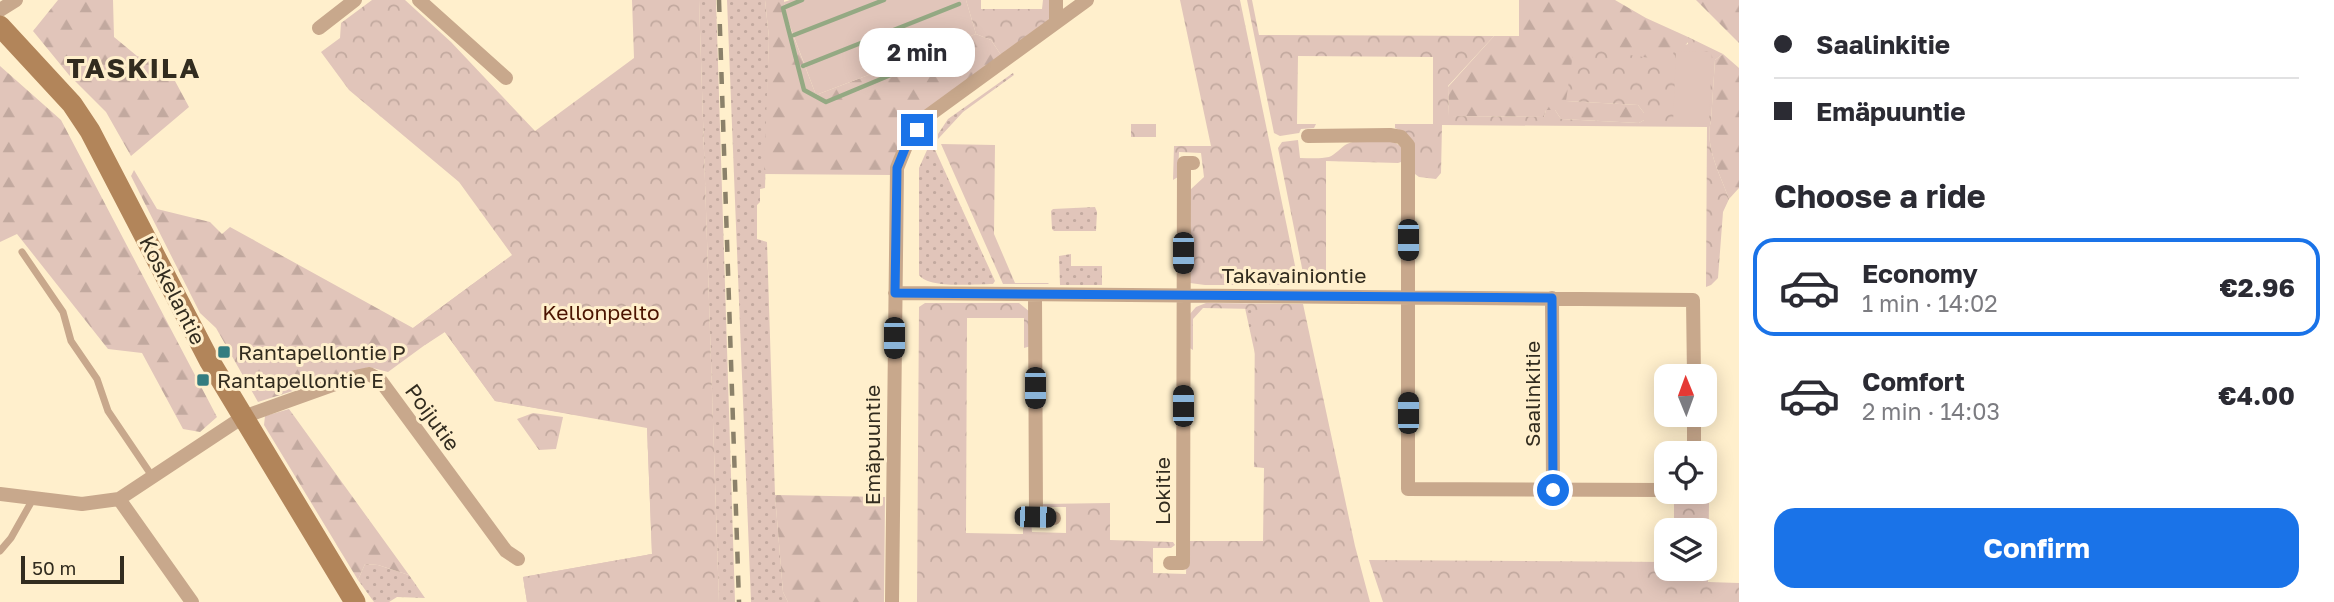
<!DOCTYPE html>
<html lang="en">
<head>
<meta charset="utf-8">
<style>
	body { margin:0; font-family:"Golos Text",sans-serif; background:#f2f2f3; color:#2b2b33; height:100vh; display:flex; flex-direction:column; font-size:26px; white-space:nowrap }
	* { box-sizing:border-box; margin:0 }
	p { font-size:23px; color:#7c7c81 }
	.icon { flex:none; width:38px; height:38px; fill:none; stroke:currentColor; stroke-width:2; stroke-linecap:round; stroke-linejoin:round }
	.map { position:relative; flex:1; overflow:hidden }
	.side { display:flex; flex-direction:column; background:#fff; width:595px }
	.side>* { flex:none }
	.hud { display:grid; align-content:center; height:154px; padding:0 35px; background:#fff }
	.needle { width:46px; rotate:359deg }
	.controls { position:absolute; left:1654px; top:364px; display:grid; gap:14px }
	.controls a { display:grid; place-items:center; width:63px; height:63px; border-radius:14px; background:#fff; box-shadow:0 4px 18px #0003; font-size:35px }
	.scale { position:absolute; left:21px; bottom:18px; width:103px; box-sizing:border-box; padding-left:7px; border:4px solid #322c1f; border-top:0; font-size:19px; line-height:24px; white-space:nowrap; color:#322c1f; -webkit-text-stroke:5px #ffefcc; paint-order:stroke }
	.end { position:absolute; width:32px; height:32px; margin:-16px; border:9px solid #1a73e8; background:#fff; box-shadow:0 0 0 4px #fff }
	.from { border-radius:50% }
	.bubble { position:absolute; height:49px; border-radius:21px; background:#fff; box-shadow:0 4px 18px #0003; font-size:23px; font-weight:700; line-height:49px; text-align:center }
	.car { position:absolute; width:21px; height:42px; margin:-21px -10px; border-radius:9px; box-shadow:0 0 5px 2px #0007; background:linear-gradient(#222 24%,#8ab4d8 0 40%,#222 0 76%,#8ab4d8 0 86%,#222 0) }
	.hud b { display:flex; align-items:center; gap:24px; height:66px; font-size:26px }
	.hud b+b { border-top:2px solid #e1e1e2 }
	.hud i { width:18px; height:18px; background:#2b2b33 }
	ul { padding:0; list-style:none }
	li { display:flex; align-items:center; gap:21px; height:98px; margin:0 14px 10px; padding:0 21px; border:4px solid transparent; border-radius:21px }
	li div { flex:1 }
	li b { display:block; font-size:26px }
	li em { font-style:normal; font-weight:700 }
	li.active { border-color:#1a73e8 }
	li>.icon { width:63px; height:63px; stroke-width:1.5 }
	h2 { padding:0 35px; font-size:32px; line-height:84px }
	.button { display:flex; gap:14px; margin-top:auto; padding:14px 35px }
	.button a { flex:1; height:80px; border-radius:21px; background:#1a73e8; color:#fff; font-size:28px; font-weight:700; line-height:80px; text-align:center }
	main { display:flex; flex:1; min-height:0 }
	.map>svg:first-child { display:block }
	.grass { fill:url(#grass-dots) }
	.forest { fill:url(#forest-firs) }
	.park { fill:url(#park-crowns) }
	.garden { fill:#e1c5ba }
	.lines { fill:none; stroke-linecap:round; stroke-linejoin:round }
	.stream { stroke:#94a983; stroke-width:4.5 }
	.lane { stroke:#c8a88c; stroke-width:7 }
	.street { stroke:#c8a88c; stroke-width:14 }
	.secondary { stroke:#b2855a; stroke-width:21 }
	.rail { stroke:#8b816a; stroke-width:4.5; stroke-dasharray:12 12; stroke-linecap:butt }
	.route { stroke:#1a73e8; stroke-width:9 }
	.poi-dot { fill:#347d80; stroke:#ffefcc; stroke-width:2.5 }
	.labels { text-anchor:middle; dominant-baseline:central; stroke-width:6; stroke-linejoin:round; paint-order:stroke }
	.street-label { font-size:21px; fill:#322c1f; stroke:#ffefcc }
	.park-label { font-size:21px; fill:#4b1400; stroke:#ffefcc }
	.poi-label { font-size:21px; fill:#322c1f; stroke:#ffefcc; text-anchor:start }
	.district-label { font-size:28px; font-weight:bold; letter-spacing:2px; fill:#322c1f; stroke:#ffefcc }
</style>
</head>
<body>
<main>
<div class="map">
<svg width="1739" height="602" viewBox="0 0 1739 602">
	<defs>
		<pattern id="grass-dots" width="8" height="8" patternUnits="userSpaceOnUse" patternTransform="scale(1.75)"><rect width="8" height="8" fill="#e1c5ba"/><path d="M2 2h.1M6 6h.1" fill="none" stroke="#c2a99f" stroke-width="1.8" stroke-linecap="round"/></pattern>
		<pattern id="forest-firs" width="22" height="20" patternUnits="userSpaceOnUse" patternTransform="scale(1.75)"><rect width="22" height="20" fill="#e1c5ba"/><path d="M5 1l3.5 6h-7zM16 11l3.5 6h-7z" fill="#c2a99f"/></pattern>
		<pattern id="park-crowns" width="20" height="18" patternUnits="userSpaceOnUse" patternTransform="scale(1.75)"><rect width="20" height="18" fill="#e1c5ba"/><path d="M2 6a3 3 0 1 1 6 0M12 15a3 3 0 1 1 6 0" fill="none" stroke="#c2a99f"/></pattern>
	</defs>
	<rect width="100%" height="100%" fill="#ffefcc"/>
	<path class="grass" d="M699,0h17l19,602h-16z
		M727,0h38l4,38 -4,150 -5,1v13l-3,3v34l10,3 8,253 8,97 5,10h-37z
		M1013,73l1,2 -51,37 -25,27v-5l10,-15z
		M931,141l64,140 -2,3c-17,0 -64,5 -74,-9v-107z
		M1095,207l2,5 -1,19h-42l-2,-2 -1,-18 2,-2z
		M1071,254v12h31v19h-42l-1,-29z
		M1245,308l10,1v45z
		M365,564l13,1 31,10 16,23 -28,-1 -8,5h-15l-16,-22z"/>
	<path class="forest" d="M58,0h55l1,37 23,19 31,12 21,39 -58,49 -25,-44 -37,-37 -36,-44z
		M765,0h19l1,14 31,81 160,-61 15,6 10,15 -92,74 -12,21 -6,25 -127,-1 5,-136z
		M1519,0h96l31,18 42,19 1,4 -18,21 -105,39 72,4 6,8v7l-5,3 -78,-4 -6,-9h-9l-2,7 -95,-1 -1,-29 46,-51h25z
		M1696,0h43v43z
		M1723,54l16,14v120l-10,11c-8,-23 -25,-53 -18,-78l4,-61z
		M0,66l61,54 156,297 -17,15 -17,-3 -41,-76 -34,-4 -91,-115 -17,8z
		M134,170l23,39 53,13 12,12 8,-7 183,101 91,-67 164,36 20,279 -161,26 -4,-25 129,-23 -5,-127 -152,-26 -51,-70 -56,41 -19,-5 -111,35 -42,-74 -16,-15 -69,-137z
		M289,409l120,166 -31,-10 -13,-1 -7,16 -94,-155 1,-9z
		M775,495l110,2 -1,105h-96l-5,-10z"/>
	<path class="park" d="M372,0h33l46,42 84,89 99,-73 -2,-58h67l20,602h-192l-4,-25 129,-23 -5,-126 -152,-27 -50,-69 -20,13 -12,-17 99,-73 -53,-73 -110,-92 -28,-38 19,-14 1,-15z
		M966,0h15v9h61l1,-9h9l-1,13 -3,8 -47,34 -10,-15 -15,-6z
		M1180,0h60l58,280 -2,5h-91l-15,-2v-93l14,-13 -3,-24 -22,-1 -1,25 -5,3 1,-34h37z
		M1247,0h5l7,35 235,1 -46,50 1,30 95,1 2,-7h9l6,9 78,4 5,-3v-7l-6,-8 -72,-4 8,-54 97,14 4,-13 13,-4v-7l35,17 -8,6 -4,61c-7,25 10,55 18,78l-6,13 -5,66 -7,7 -5,2 1,-160 -265,-2 -1,48 -5,6 -17,-2 -4,-3c-1,-25 5,-35 -20,-46v-4h38v-67l-135,-1 -1,68h19l-2,4 -13,1 -2,4 -19,3 -6,-3z
		M1131,124h25v13h-25z
		M1298,140l2,18c9,0 20,1 29,-1 6,-2 12,-10 18,-13 13,-6 46,-8 55,4l-1,14 -3,1 -72,-2v123l-18,1 -3,-2 -27,-135 4,-6z
		M941,144l54,1 -1,89 21,49h34l-1,1h-45z
		M1019,303l11,9 1,34 -7,2v-30h-57l-1,215 57,1v-23h7l2,21 34,1v-26h-23l-1,-3 68,-1v37l63,2 2,3 -4,3h-18v25l33,1 1,-31 3,-2h73l1,-73 -10,-1 1,-158 -52,-1 -10,11v31l-5,-3 1,-32 7,-8 10,-4 97,1 52,242 15,56h-453l2,-295 6,-4z
		M533,413l30,4 -7,32 -17,1 -22,-31z
		M1694,494l15,8 -1,80 31,1v19h-356l-14,-42 297,2v7h38v-39h-30v-34z"/>
	<path class="garden" d="M790,0h176l10,34 -160,61 -31,-82 -1,-11z
		M1676,51l36,1 -3,72 -36,-1z"/>
	<g class="lines">
		<path class="stream" d="M802,0l-19,8 21,82 22,12 98,-41
			M794,35l90,-35
			M803,66l156,-62"/>
		<path class="lane" d="M22,252l41,60 8,29 26,38 11,32 44,65
			M0,551l11,-13 22,-39"/>
		<path class="street" d="M419,0l87,78
			M1056,0v21
			M0,10l16,-10
			M319,28l36,-28
			M1308,136l82,-1 11,2 7,8v344l258,1
			M895,293l798,7 1,76
			M1035,295l1,222 18,1
			M1552,298l1,192
			M1694,415v38
			M0,494l82,10 37,-5 124,-82 112,-40 14,-3 11,6 126,171 12,8
			M119,499l73,103
			M1170,563h13l1,-400h9
			M892,602l5,-434 11,-27 17,-23 162,-118"/>
		<path class="secondary" d="M0,26l72,78 18,27 119,229 146,242"/>
		<path class="rail" d="M719,0l20,602"/>
	</g>
	<g class="lines">
		<path class="route" d="M917,130l-9,11 -11,27 -2,125 657,5 1,192"/>
	</g>
	<g class="poi-dot">
		<rect x="217" y="345" width="14" height="14" rx="3.5"/>
		<rect x="196" y="373" width="14" height="14" rx="3.5"/>
	</g>
	<g class="labels">
		<g class="street-label">
			<text x="1294" y="275">Takavainiontie</text>
			<text transform="translate(173 290) rotate(63)">Koskelantie</text>
			<text transform="translate(1532 394) rotate(-90)">Saalinkitie</text>
			<text transform="translate(433 417) rotate(54)">Poijutie</text>
			<text transform="translate(872 445) rotate(-90)">Emäpuuntie</text>
			<text transform="translate(1162 491) rotate(-90)">Lokitie</text>
		</g>
		<g class="park-label">
			<text x="601" y="312">Kellonpelto</text>
		</g>
		<g class="poi-label">
			<text x="238" y="352">Rantapellontie P</text>
			<text x="217" y="380">Rantapellontie E</text>
		</g>
		<g class="district-label">
			<text x="134" y="67">TASKILA</text>
		</g>
	</g>
</svg>
<div class="controls">
<a><svg class="needle" viewBox="-14 -14 28 28"><path d="M0-13l5 13h-10z" fill="#e53935"/><path d="M0 13l5-13h-10z" fill="#7c7c81"/></svg></a>
<a><svg class="icon" aria-label="locate" viewBox="0 0 24 24"><circle cx="12" cy="12" r="6"/><path d="M12 2v4M12 18v4M2 12h4M18 12h4"/></svg></a>
<a><svg class="icon" aria-label="layers" viewBox="0 0 24 24"><path d="M12 4l9 5-9 5-9-5zM3 14l9 5 9-5"/></svg></a>
</div>
<div class="scale">50 m</div>
<i class="end from" style="left:1553px;top:490px"></i>
<i class="end" style="left:917px;top:130px"></i>
<div class="bubble" style="left:859px;top:28px;width:116px">2 min</div>
<i class="car" style="left:1408px;top:240px;rotate:180deg"></i>
<i class="car" style="left:1183px;top:253px;rotate:180deg"></i>
<i class="car" style="left:894px;top:338px;rotate:180deg"></i>
<i class="car" style="left:1035px;top:388px;rotate:180deg"></i>
<i class="car" style="left:1183px;top:406px;rotate:0deg"></i>
<i class="car" style="left:1408px;top:413px;rotate:0deg"></i>
<i class="car" style="left:1035px;top:517px;rotate:91deg"></i>
</div>
<section class="side">
<div class="hud">
<b><i class="from"></i>Saalinkitie</b>
<b><i></i>Emäpuuntie</b>
</div>
<h2>Choose a ride</h2>
<ul>
<li class="active"><svg class="icon" aria-label="car" viewBox="0 0 24 24"><path d="M5 17H2v-5l4-1 3-4h7l3 4 3 1v5h-3M9 17h6M6 11h13"/><circle cx="7" cy="17" r="2"/><circle cx="17" cy="17" r="2"/></svg><div><b>Economy</b><p>1 min · 14:02</p></div><em>€2.96</em></li>
<li><svg class="icon" aria-label="car" viewBox="0 0 24 24"><path d="M5 17H2v-5l4-1 3-4h7l3 4 3 1v5h-3M9 17h6M6 11h13"/><circle cx="7" cy="17" r="2"/><circle cx="17" cy="17" r="2"/></svg><div><b>Comfort</b><p>2 min · 14:03</p></div><em>€4.00</em></li>
</ul>
<div class="button"><a>Confirm</a></div>
</section>
</main>
</body>
</html>
